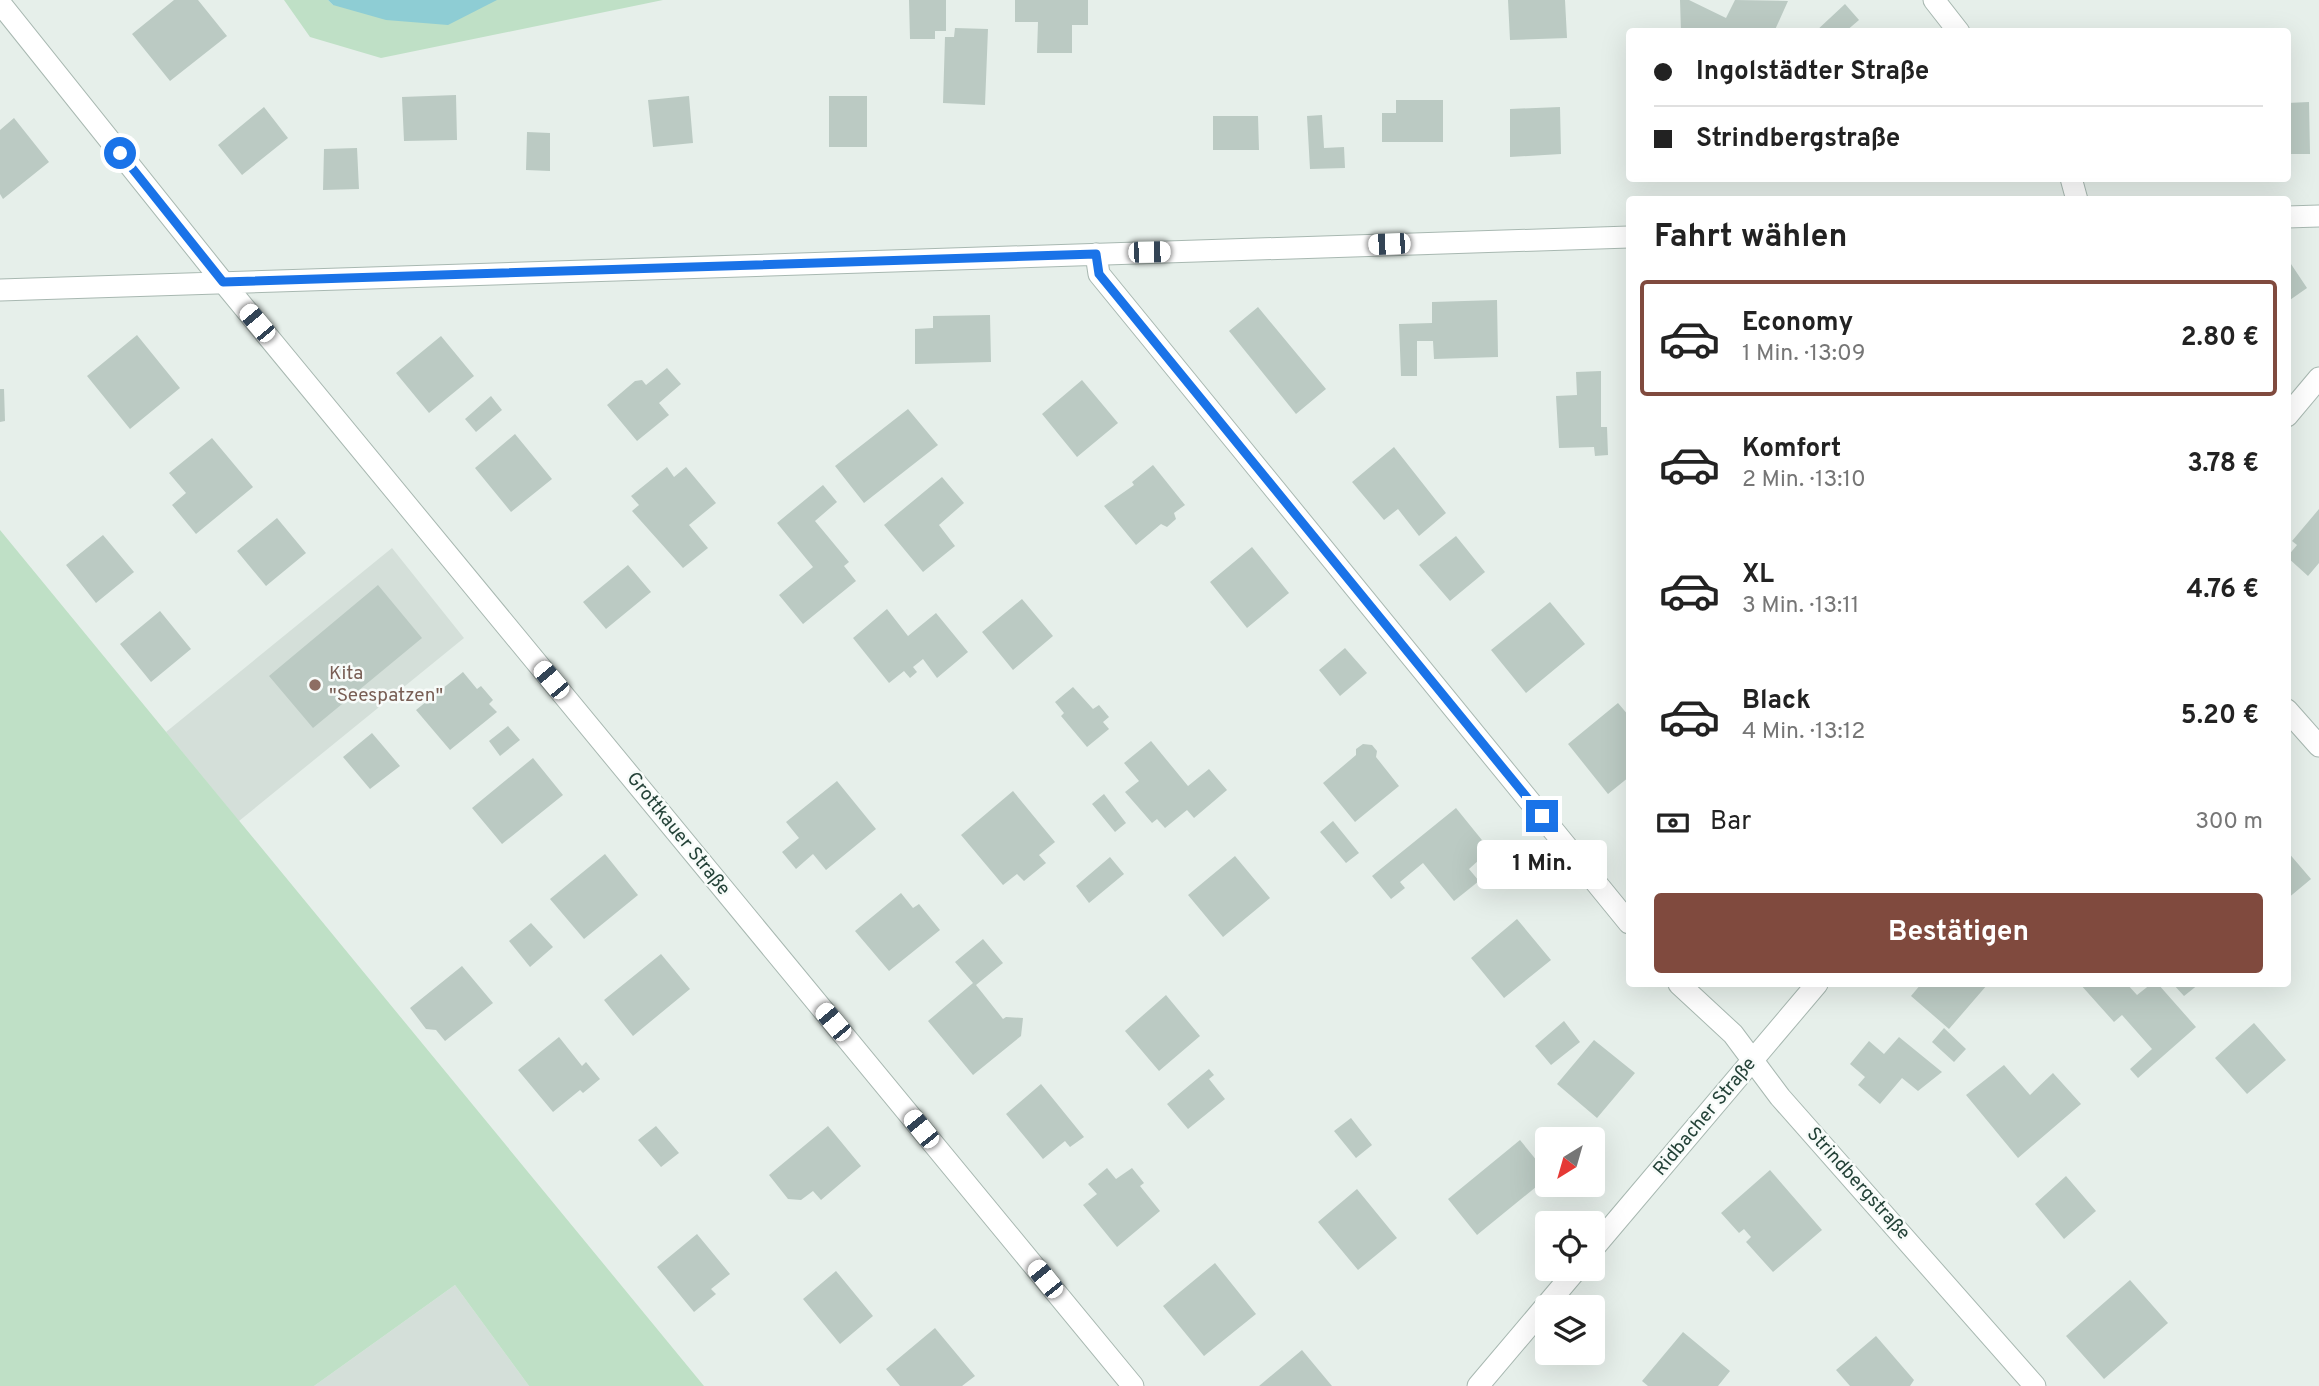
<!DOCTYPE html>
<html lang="de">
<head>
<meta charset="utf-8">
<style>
	body { margin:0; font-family:Overpass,sans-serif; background:#f2f2f2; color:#222; height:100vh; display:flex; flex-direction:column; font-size:26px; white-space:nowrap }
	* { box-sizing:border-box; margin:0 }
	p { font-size:23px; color:#767676 }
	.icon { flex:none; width:38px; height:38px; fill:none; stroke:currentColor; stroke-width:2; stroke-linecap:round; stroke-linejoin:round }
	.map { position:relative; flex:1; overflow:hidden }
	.details { position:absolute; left:1626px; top:196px; width:665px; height:791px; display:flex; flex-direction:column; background:#fff; border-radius:7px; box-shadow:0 7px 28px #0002 }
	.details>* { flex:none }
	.hud { position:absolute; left:1626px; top:28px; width:665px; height:154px; border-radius:7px; box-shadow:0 7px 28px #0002; display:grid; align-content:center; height:154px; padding:0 28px; background:#fff }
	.needle { width:46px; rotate:217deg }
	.tools { position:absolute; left:1535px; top:1127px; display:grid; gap:14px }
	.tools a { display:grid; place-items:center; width:70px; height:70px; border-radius:7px; background:#fff; box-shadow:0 7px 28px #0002; font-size:35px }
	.end { position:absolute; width:32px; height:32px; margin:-16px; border:9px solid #1a73e8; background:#fff; box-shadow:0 0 0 4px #fff }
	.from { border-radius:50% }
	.bubble { position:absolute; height:49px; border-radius:7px; background:#fff; box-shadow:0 7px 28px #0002; font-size:23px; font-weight:700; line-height:49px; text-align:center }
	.car { position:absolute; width:21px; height:42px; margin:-21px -10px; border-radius:9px; box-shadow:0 0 5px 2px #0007; background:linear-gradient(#fff 24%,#345 0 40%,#fff 0 76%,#345 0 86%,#fff 0) }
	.hud b { display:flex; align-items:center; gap:24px; height:66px; font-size:26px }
	.hud b+b { border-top:2px solid #e0e0e0 }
	.hud i { width:18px; height:18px; background:#222 }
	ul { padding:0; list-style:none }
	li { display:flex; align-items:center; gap:21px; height:116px; margin:0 14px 10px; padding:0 14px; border:4px solid transparent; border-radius:7px }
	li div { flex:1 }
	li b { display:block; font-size:26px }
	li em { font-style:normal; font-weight:700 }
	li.on { border-color:#804a3e }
	li>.icon { width:63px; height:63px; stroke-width:1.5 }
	h2 { padding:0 28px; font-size:32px; line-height:84px }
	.pay { display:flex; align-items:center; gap:18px; height:77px; padding:0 28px; font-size:26px }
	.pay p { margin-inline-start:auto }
	.action { display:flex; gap:14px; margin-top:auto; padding:14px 28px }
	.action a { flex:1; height:80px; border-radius:7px; background:#804a3e; color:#fff; font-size:28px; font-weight:700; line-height:80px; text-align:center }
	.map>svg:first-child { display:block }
	.built { fill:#d4dfd9 }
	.green { fill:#bfe0c6 }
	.water { fill:#8ecdd4 }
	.building { fill:#bbcac3 }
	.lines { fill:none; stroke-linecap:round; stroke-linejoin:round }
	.minor-casing { stroke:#a8b8b1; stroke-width:23 }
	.minor { stroke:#fff; stroke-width:21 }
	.route { stroke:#1a73e8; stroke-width:9 }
	.education-dot { fill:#8d6e63; stroke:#f7fbf9; stroke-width:2.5 }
	.labels { text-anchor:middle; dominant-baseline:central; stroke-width:5; stroke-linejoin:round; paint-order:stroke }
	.education-label { font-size:19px; fill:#785e54; stroke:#f7fbf9; text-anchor:start }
	.street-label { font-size:19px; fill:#244238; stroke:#f7fbf9 }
</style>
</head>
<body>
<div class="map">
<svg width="2319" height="1386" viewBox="0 0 2319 1386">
	<rect width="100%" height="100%" fill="#e6efea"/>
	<path class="built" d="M392,548l72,90 -225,183 -73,-89z
		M455,1285l74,101h-215z"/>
	<path class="green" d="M284,0h44l5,5 144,-5h186l-282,58 -71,-21z
		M0,530l704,856h-175l-74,-101 -141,101h-314z"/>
	<path class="water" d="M328,0h169l-49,25 -62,-5 -53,-15z"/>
	<path class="building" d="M174,0h24l29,36 -57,45 -38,-47z
		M909,0h37v31h-11v8h-25z
		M1015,0h73v25h-16v28h-35l1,-31h-23z
		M1508,0h57l2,38 -57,2z
		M1680,0h9l37,18 9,-18 53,1 -14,31h-93z
		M1845,4l14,16 -14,12h-30z
		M955,28l33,1 -3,76 -42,-2 2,-66h9z
		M456,95l1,45 -53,1 -2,-44z
		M689,96l4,47 -40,4 -5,-47z
		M829,96h38v51h-38z
		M1396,100h47v42h-61v-29h14z
		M2309,102l1,52h-23v-51z
		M264,107l24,31 -46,37 -24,-30z
		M1560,107l1,47 -51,3v-48z
		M1322,115l2,33 20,-1 1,21 -35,1 -3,-53z
		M1213,116h45l1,34h-46z
		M14,118l35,44 -46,37 -3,-5v-64z
		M527,132l23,1v38l-24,-1z
		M357,148l2,41 -36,1 1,-41z
		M2287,258l20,30 -20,14z
		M1497,300l1,57 -64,2 -1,-18h-16v35h-16l-2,-52 33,-1v-21z
		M1258,307l68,82 -30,25 -67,-83z
		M990,315l1,47 -76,2v-35l18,-1v-12z
		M137,335l43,53 -50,41 -43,-53z
		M441,336l33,40 -45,37 -33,-40z
		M667,368l14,16 -22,19 10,12 -32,26 -30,-36 28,-24 7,-1 4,5z
		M1601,371v56h6l1,28 -13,1 -1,-9 -35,1 -3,-52 21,-1 -1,-23z
		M1082,380l36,43 -41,34 -35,-43z
		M0,389h4l1,32 -5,1z
		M491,396l11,14 -26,22 -11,-13z
		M908,409l30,36 -74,58 -29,-37z
		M515,434l37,45 -41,33 -36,-44z
		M212,438l41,49 -57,47 -24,-29 14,-12 -17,-20z
		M1394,447l52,66 -27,23 -21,-27 -14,11 -32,-38z
		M1153,465l32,40 -11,8 2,6 -9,8 -6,-3 -25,21 -32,-39 30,-21 -2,-3z
		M667,467l7,10 12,-10 30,36 -27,22 19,23 -25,20 -51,-57 7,-6 -8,-9z
		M942,477l22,26 -25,22 16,21 -32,26 -39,-47z
		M823,485l14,17 -22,19 34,41 -5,4 12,15 -53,43 -24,-29 34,-28 -36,-44z
		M2319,509v54l-11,13 -21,-19 10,-12 -5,-4z
		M277,518l29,35 -40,33 -29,-35z
		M103,535l31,37 -38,31 -30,-38z
		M1456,536l29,36 -35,29 -31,-36z
		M1252,547l37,46 -42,35 -37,-46z
		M628,565l23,27 -45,37 -23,-27z
		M378,585l44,53 -109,90 -44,-52z
		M1022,599l31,37 -40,34 -31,-38z
		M1550,602l35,42 -59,49 -35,-43z
		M887,609l21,27 28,-23 32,39 -31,26 -14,-19 -10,8 4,5 -7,6 -6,-7 -15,12 -36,-45z
		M160,611l31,38 -40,33 -31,-38z
		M1345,648l22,25 -27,23 -21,-26z
		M463,672l14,17 4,-3 12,14 -4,4 8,8 -47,38 -34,-40z
		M1073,687l20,22 6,-4 10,12 -6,5 6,7 -22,18 -26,-31 3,-3 -9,-11z
		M1618,703l11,13v61l-21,17 -40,-50z
		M508,726l12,14 -20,16 -11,-15z
		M372,733l28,33 -30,23 -27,-32z
		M1151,741l37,45 21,-17 18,21 -33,28 -7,-8 -22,18 -8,-9 -5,4 -27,-31 14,-11 -15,-18z
		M1363,744l9,1 5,6 -1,6 23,29 -44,36 -32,-39 33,-28v-6z
		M533,758l30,37 -61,49 -30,-36z
		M837,781l39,48 -50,41 -13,-16 -17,15 -14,-17 17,-14 -13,-16z
		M1013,791l42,51 -16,13 7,8 -22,18 -7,-7 -14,11 -42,-50z
		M1104,794l22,29 -11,9 -23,-28z
		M1456,808l34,42 -21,19 10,12 -25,20 -31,-38 -23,19 5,6 -14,11 -19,-23z
		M1333,821l26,32 -13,10 -26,-31z
		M2287,851l24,28 -24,20z
		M605,854l33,41 -54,44 -34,-40z
		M1235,856l35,42 -47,39 -35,-42z
		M1110,857l14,17 -35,29 -13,-17z
		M901,893l12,15 6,-4 21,26 -51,41 -34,-40z
		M1517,919l34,41 -47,38 -33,-40z
		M531,923l22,24 -23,20 -21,-26z
		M983,939l20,24 -27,22 27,34 3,-2 17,1 -2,18 -48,39 -45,-54 45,-38 -18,-21z
		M661,954l29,35 -57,47 -29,-36z
		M462,966l31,37 -48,38 -9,-11 -10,-1 -16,-21z
		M1921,984h64l2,1 -38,44 -38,-33z
		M2080,984h47l10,11 14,-11h7l38,43 -58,51 -8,-9 22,-20 -30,-34 -8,7z
		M2173,984h26l-15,12z
		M1166,995l34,41 -41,35 -34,-40z
		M1564,1021l16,21 -29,23 -16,-19z
		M2254,1023l32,37 -39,34 -32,-36z
		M1944,1028l22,21 -12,13 -22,-20z
		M559,1037l23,29 4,-4 14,17 -17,14 -3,-3 -27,22 -35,-42z
		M1899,1037l43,35 -24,19 -16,-13 -22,26 -22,-19 7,-8 -15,-13 19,-23 15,13z
		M1594,1040l41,33 -38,45 -40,-34z
		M2004,1065l26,30 23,-22 28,31 -63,54 -52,-63z
		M1209,1069l5,6 -5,4 16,20 -37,30 -21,-25z
		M1041,1084l43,53 -14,10 -5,-6 -22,18 -37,-45z
		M1351,1118l21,27 -16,13 -22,-27z
		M656,1126l23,27 -18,14 -23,-27z
		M828,1126l33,40 -40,34 -8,-9 -12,9 -13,-1 -19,-24z
		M1520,1140l27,33v5l-70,57 -29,-36z
		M1107,1168l9,11 16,-11 12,15 -4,3 20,25 -43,36 -34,-42 14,-11 -9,-10z
		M1770,1170l52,60 -49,42 -27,-30 5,-5 -7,-8 -5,4 -18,-20z
		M2066,1176l30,35 -32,28 -29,-35z
		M1357,1189l40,49 -39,32 -40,-48z
		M697,1234l33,40 -19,15 5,5 -22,18 -37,-45z
		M1215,1263l41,51 -52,42 -41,-50z
		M836,1271l37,45 -33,28 -37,-45z
		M2130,1280l38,43 -64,56 -38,-43z
		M935,1328l40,48 -13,10h-62l-14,-17z
		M1683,1332l47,39 -12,15h-70l-6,-5z
		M1876,1336l38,44 -4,6h-60l-14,-16z
		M1302,1350l30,36h-73z"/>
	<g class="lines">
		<g class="minor-casing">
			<path id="minor" d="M1934,0l25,32
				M0,3l223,279 910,1104
				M2071,178l6,22
				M2287,217l32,-1
				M1096,254l3,20 530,649
				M0,290l1629,-53
				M2287,416l32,-38
				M2287,710l32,36
				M1679,984l54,50 47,63 255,289
				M1592,1250l225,-266
				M1478,1386l99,-117"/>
		</g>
		<use href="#minor" class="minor"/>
	</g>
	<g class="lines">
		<path class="route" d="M120,153l103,129 873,-28 3,20 443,542"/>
	</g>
	<circle class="education-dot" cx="315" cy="685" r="7"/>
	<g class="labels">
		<g class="education-label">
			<text x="329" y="674">Kita<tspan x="329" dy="22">"Seespatzen"</tspan></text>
		</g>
		<g class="street-label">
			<text transform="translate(678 834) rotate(51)">Grottkauer Straße</text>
			<text transform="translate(1705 1117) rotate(-50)">Ridbacher Straße</text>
			<text transform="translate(1858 1184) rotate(48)">Strindbergstraße</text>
		</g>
	</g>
</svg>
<div class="tools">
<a><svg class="needle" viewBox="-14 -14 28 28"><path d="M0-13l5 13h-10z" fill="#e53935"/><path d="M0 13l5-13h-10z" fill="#767676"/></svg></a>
<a><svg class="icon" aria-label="locate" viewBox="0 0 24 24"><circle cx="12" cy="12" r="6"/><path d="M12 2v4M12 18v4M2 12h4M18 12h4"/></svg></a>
<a><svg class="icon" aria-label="layers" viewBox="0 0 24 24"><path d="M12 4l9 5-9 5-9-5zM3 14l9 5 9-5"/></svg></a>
</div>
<i class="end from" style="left:120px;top:153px"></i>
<i class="end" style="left:1542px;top:816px"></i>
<div class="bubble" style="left:1477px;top:840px;width:130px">1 Min.</div>
<i class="car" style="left:1389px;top:244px;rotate:268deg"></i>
<i class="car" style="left:1149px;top:252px;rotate:89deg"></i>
<i class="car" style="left:257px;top:323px;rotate:320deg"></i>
<i class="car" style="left:551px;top:680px;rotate:320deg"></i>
<i class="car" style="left:833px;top:1022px;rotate:320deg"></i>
<i class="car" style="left:921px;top:1129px;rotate:321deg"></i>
<i class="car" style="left:1045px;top:1279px;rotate:321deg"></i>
<div class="hud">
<b><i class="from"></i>Ingolstädter Straße</b>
<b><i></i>Strindbergstraße</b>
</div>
<section class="details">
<h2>Fahrt wählen</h2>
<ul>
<li class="on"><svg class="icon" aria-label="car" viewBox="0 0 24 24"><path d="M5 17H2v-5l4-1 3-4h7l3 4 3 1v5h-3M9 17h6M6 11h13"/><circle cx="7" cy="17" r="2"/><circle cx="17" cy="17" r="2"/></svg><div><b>Economy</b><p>1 Min. · 13:09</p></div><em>2.80 €</em></li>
<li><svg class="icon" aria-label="car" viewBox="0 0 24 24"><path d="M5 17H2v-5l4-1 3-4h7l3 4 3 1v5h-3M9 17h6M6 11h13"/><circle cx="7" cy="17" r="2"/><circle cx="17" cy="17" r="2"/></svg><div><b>Komfort</b><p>2 Min. · 13:10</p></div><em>3.78 €</em></li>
<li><svg class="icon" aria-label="car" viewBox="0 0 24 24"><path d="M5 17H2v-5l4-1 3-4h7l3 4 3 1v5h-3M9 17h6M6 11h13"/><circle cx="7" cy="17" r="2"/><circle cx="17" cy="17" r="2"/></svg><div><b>XL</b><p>3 Min. · 13:11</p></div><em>4.76 €</em></li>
<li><svg class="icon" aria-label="car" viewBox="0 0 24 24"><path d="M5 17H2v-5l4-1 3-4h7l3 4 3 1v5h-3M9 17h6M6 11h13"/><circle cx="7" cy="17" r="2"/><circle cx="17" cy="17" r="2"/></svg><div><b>Black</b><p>4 Min. · 13:12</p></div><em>5.20 €</em></li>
</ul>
<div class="pay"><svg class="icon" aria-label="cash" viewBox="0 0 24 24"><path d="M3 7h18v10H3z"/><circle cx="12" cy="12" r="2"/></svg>Bar<p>300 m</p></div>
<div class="action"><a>Bestätigen</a></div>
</section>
</div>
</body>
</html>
